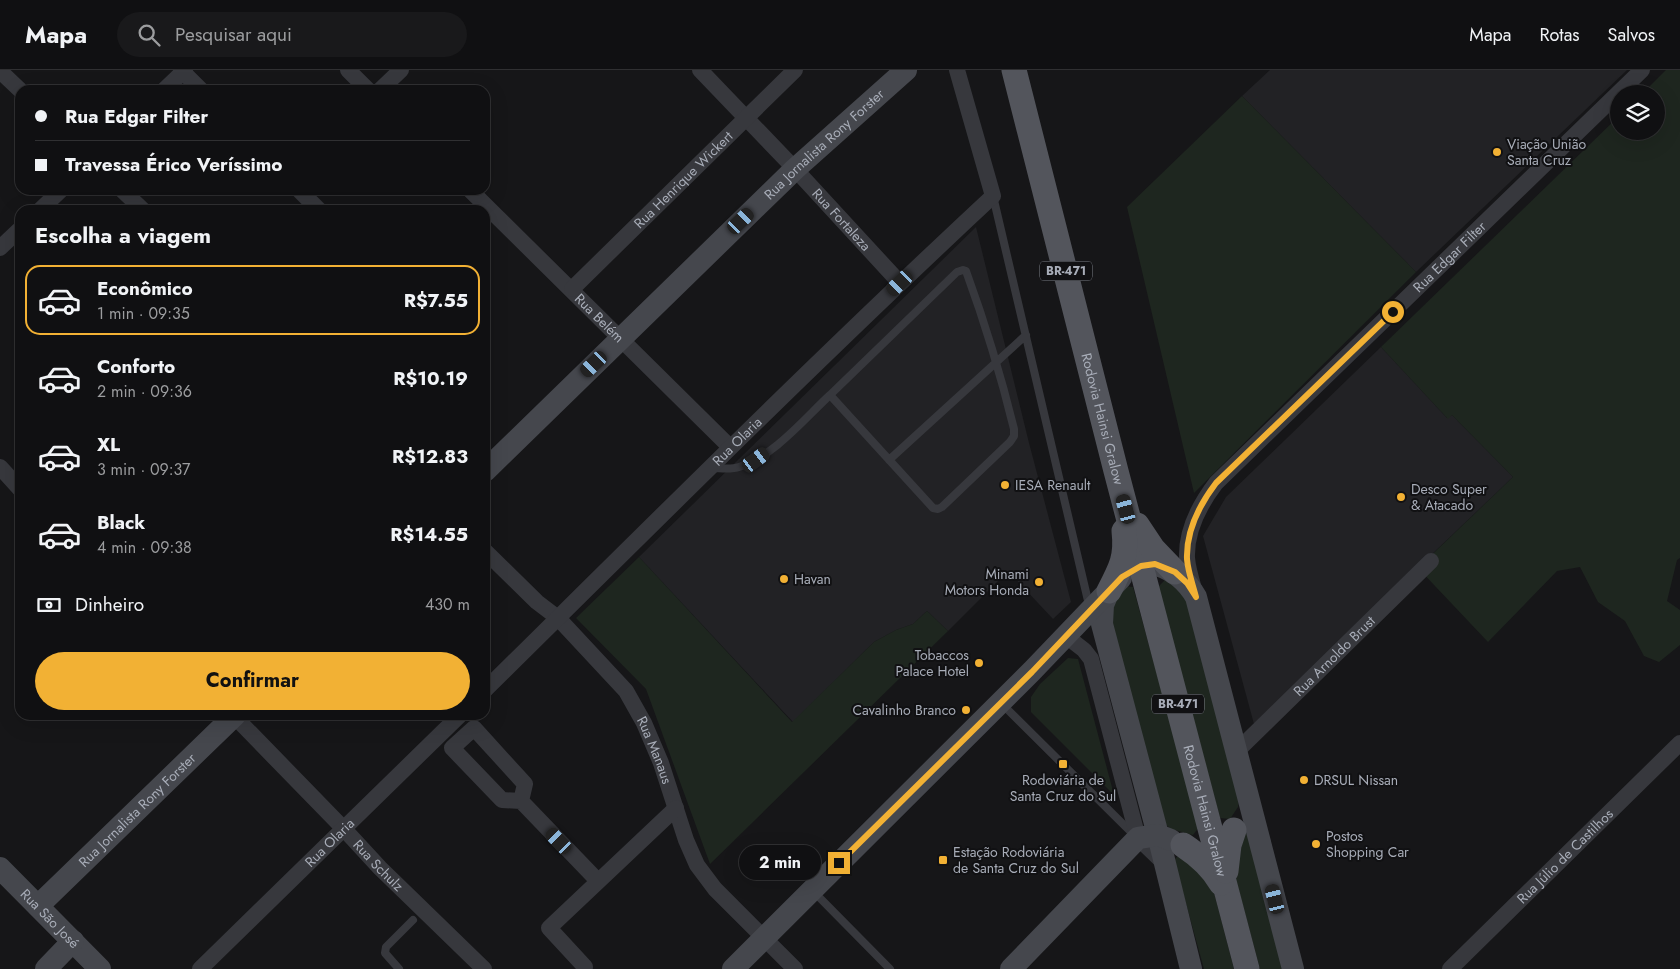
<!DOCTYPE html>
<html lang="pt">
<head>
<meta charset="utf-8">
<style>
	body { margin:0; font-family:Jost,sans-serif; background:#19191b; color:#f1f3f6; height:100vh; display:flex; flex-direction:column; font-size:19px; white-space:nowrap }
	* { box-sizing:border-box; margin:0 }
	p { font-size:16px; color:#9c9d9f }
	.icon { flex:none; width:28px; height:28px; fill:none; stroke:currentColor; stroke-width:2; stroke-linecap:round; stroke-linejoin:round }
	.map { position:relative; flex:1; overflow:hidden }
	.drawer { position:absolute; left:15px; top:135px; width:475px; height:515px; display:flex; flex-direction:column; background:#101012; border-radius:15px; box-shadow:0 5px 20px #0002,0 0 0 1px #303032 }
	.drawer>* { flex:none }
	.guide { position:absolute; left:15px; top:15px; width:475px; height:110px; border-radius:15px; box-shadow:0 5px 20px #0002,0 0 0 1px #303032; display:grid; align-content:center; height:110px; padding:0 20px; background:#101012 }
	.controls { position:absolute; left:1610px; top:15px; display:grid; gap:10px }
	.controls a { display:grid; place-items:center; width:55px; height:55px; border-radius:50%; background:#101012; box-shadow:0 5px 20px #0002,0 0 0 1px #303032; font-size:25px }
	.end { position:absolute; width:22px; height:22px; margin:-11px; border:6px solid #f2b134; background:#111; box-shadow:0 0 0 2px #111 }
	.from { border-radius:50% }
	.bubble { position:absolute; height:35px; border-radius:18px; background:#101012; box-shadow:0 5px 20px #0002,0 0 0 1px #303032; font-size:16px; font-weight:700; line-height:35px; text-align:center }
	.car { position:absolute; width:15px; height:30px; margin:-15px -8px; border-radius:6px; box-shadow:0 0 4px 1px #0007; background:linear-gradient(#222 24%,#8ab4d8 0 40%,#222 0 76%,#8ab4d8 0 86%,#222 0) }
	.guide b { display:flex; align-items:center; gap:18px; height:48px; font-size:19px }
	.guide b+b { border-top:1px solid #303032 }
	.guide i { width:12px; height:12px; background:#f1f3f6 }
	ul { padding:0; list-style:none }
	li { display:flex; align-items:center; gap:15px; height:70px; margin:0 10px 8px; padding:0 10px; border:2px solid transparent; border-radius:15px }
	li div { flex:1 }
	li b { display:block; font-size:19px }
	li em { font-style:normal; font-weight:700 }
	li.selected { border-color:#f2b134 }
	li>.icon { width:45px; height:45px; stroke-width:1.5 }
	h2 { padding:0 20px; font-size:22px; line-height:60px }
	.pay { display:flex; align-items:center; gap:12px; height:55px; padding:0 20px; font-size:19px }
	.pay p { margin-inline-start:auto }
	.primary-button { display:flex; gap:10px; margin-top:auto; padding:10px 20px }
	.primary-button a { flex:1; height:58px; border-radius:30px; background:#f2b134; color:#111; font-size:20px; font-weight:700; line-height:58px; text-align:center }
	header { display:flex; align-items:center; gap:30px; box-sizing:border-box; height:70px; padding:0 25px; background:#101012; border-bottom:1px solid #303032 }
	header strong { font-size:24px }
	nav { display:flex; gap:28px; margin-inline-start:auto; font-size:18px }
	.search { width:350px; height:45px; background:#19191b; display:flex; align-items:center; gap:12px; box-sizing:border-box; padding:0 18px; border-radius:28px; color:#9c9d9f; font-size:19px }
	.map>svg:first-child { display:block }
	.built { fill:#222225 }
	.green { fill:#1e261f }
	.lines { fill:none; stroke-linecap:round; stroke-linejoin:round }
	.lane { stroke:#37383d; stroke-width:8 }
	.street { stroke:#37383d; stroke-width:16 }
	.secondary { stroke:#45474d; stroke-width:22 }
	.primary { stroke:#53555c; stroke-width:25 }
	.route { stroke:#f2b134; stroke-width:6 }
	.poi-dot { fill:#f2b134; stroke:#111113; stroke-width:2 }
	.labels { text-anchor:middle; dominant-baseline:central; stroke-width:4; stroke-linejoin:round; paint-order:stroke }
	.shield { fill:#111113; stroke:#7b7e86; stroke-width:1 }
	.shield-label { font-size:12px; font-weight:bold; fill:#a8adb8 }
	.street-label { font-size:14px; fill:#a8adb8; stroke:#111113 }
	.poi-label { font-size:14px; fill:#a8adb8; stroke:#111113; text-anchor:start }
</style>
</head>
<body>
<header>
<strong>Mapa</strong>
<div class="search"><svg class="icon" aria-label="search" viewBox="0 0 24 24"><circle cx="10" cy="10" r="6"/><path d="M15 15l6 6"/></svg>Pesquisar aqui</div>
<nav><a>Mapa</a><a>Rotas</a><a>Salvos</a></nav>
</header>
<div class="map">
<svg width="1680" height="899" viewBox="0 0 1680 899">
	<rect width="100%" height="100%" fill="#161618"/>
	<path class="built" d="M1270,0h357l-211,202 -174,-176z
		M976,157l53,216 42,159 -18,17 -45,-48 -60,60 -21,-20 -14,13 -17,6 -22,12 -81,80 -154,-165z
		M1381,277l66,71 5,-3 61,62 -259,247 -51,-188 23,-39z"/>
	<path class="green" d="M1666,0h14v488l-3,2 -10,41 13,9v35l-21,17 -15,-6 -19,-35 -27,-19 -18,-35 -23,4 -69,71 -70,-74 95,-91 -61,-62 -4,4 -67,-72 238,-231v15h37v-37h-14z
		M1242,26l174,176 -222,221 -67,-286z
		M639,487l153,165 82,-80 22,-12 17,-6 14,-13 21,20 -238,233 -64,-175 -70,-71z
		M1165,510l13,6 10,13 52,194 -2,14 -8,12 -10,-1 -62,-231z
		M1124,516l9,1 66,240 -6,8 -22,-6 -6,-5 -57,-209z
		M1068,588l10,1 36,136 -83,-83v-15l9,-13z
		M1249,762l36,137h-25l-24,-89 2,-19 6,-27z
		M1178,786l8,1 27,31 21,81h-30l-30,-109z"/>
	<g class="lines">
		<path class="lane" d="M993,126l96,409
			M963,200l3,1c19,52 35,105 48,158v7l-4,6 -68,65 -4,2 -5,-1 -103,-113 127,-123z
			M889,390l137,-125
			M711,398c9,0 20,2 28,-1 35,-11 65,-48 91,-72
			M1002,634l132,131
			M814,822l76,77
			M399,899l-14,-16 1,-6 27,-27"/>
		<g class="street">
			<path d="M181,0l20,20"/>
			<path d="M348,0l20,20"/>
			<path id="s1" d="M700,0l95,99 105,114"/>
			<path d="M0,1l20,19"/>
			<path d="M164,20l21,-20"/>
			<path d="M380,20l21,-20"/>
			<path d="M122,120l21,20"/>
			<path d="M299,120l20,20"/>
			<path id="s2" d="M470,120l260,257"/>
			<path d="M40,140l21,-20"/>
			<path d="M0,178l20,-19"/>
			<path id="s3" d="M572,219l223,-219"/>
			<path d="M0,397l20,22"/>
			<path id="s4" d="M485,481l52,51 21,16 68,73 18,32 17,40 25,77 11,25 18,24 80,80"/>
			<path id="s5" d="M1195,522c-3,-10 -7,-22 -8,-34 -1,-27 13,-54 29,-75l426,-413"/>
			<path d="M1066,566l18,14 7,9 47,179 28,27"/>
			<path id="s6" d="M485,620c168,-166 335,-333 508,-494l-36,-126"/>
			<path id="s7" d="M233,645l111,114 36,39 104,101"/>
			<path id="s8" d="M1237,681l194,-190"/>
			<path d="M521,731l4,-17 -51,-56 -22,20 50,52 19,1 76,79"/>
			<path d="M585,897l-36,-39 127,-120"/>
			<path id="s9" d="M200,899l260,-254"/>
			<path id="s10" d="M1450,899l230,-226"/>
		</g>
		<g class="secondary">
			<path id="s11" d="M485,401l310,-302 111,-99"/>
			<path d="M1157,495c18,6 30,16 39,32l97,372"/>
			<path d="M1109,521l-6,14 -1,19 56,211 33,134"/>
			<path id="s12" d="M0,798l100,101"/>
			<path id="s13" d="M38,836l197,-191"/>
			<path d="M46,899l27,-28"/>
			<path d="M733,899l299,-298 89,-93"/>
			<path d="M1011,899l127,-131 20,-3 13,5"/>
		</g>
		<g class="primary">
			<path id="s14" d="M1014,0l102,401 131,498"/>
			<path d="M1137,455l16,24 22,23"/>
			<path d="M1109,521c12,-23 18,-34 15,-60"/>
			<path d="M1183,775c15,10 29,22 38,38"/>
			<path d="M1226,801l3,-26 5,-15"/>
		</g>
	</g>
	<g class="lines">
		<path class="route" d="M839,793l193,-191 90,-95 19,-11 14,-2 20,8 12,11 9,14c-3,-12 -8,-25 -9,-38 -1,-28 13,-55 29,-76l177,-171"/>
	</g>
	<g class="poi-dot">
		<circle cx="1497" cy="82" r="5"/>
		<circle cx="1005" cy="415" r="5"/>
		<circle cx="1401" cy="427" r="5"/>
		<circle cx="784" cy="509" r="5"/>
		<circle cx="1039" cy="512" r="5"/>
		<circle cx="979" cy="593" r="5"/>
		<circle cx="966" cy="640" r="5"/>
		<rect x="1058" y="689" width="10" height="10" rx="2.5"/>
		<circle cx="1304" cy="710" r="5"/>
		<circle cx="1316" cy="774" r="5"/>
		<rect x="938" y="785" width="10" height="10" rx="2.5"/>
	</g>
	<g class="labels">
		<g class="shield">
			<rect x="1040" y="191.5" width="52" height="19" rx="4"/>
			<rect x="1152" y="624.5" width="52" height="19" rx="4"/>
		</g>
		<g class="shield-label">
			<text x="1066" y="201">BR-471</text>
			<text x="1178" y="634">BR-471</text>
		</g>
		<g class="street-label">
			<text stroke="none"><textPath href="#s11" startOffset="471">Rua Jornalista Rony Forster</textPath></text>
			<text stroke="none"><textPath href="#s3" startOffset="156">Rua Henrique Wickert</textPath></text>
			<text stroke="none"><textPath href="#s1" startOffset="206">Rua Fortaleza</textPath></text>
			<text stroke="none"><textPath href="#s5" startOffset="442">Rua Edgar Filter</textPath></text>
			<text stroke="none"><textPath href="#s2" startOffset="182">Rua Belém</textPath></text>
			<text stroke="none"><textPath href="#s14" startOffset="360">Rodovia Hainsi Gralow</textPath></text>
			<text stroke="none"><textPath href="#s6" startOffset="354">Rua Olaria</textPath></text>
			<text stroke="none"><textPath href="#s8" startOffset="136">Rua Arnoldo Brust</textPath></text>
			<text stroke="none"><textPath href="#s4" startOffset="265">Rua Manaus</textPath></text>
			<text stroke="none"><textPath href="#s13" startOffset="138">Rua Jornalista Rony Forster</textPath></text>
			<text stroke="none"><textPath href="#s14" startOffset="765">Rodovia Hainsi Gralow</textPath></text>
			<text stroke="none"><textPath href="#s9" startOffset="181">Rua Olaria</textPath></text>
			<text stroke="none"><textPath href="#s10" startOffset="161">Rua Júlio de Castilhos</textPath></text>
			<text stroke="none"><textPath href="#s7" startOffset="209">Rua Schulz</textPath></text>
			<text stroke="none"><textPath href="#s12" startOffset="71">Rua São José</textPath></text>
		</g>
		<g class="poi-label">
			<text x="1507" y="74">Viação União<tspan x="1507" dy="16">Santa Cruz</tspan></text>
			<text x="1015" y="415">IESA Renault</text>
			<text x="1411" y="419">Desco Super<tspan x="1411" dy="16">&amp; Atacado</tspan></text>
			<text x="1029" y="504" text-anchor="end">Minami<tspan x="1029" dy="16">Motors Honda</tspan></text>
			<text x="794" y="509">Havan</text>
			<text x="969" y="585" text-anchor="end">Tobaccos<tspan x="969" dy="16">Palace Hotel</tspan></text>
			<text x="956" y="640" text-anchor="end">Cavalinho Branco</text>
			<text x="1063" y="710" text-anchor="middle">Rodoviária de<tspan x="1063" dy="16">Santa Cruz do Sul</tspan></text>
			<text x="1314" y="710">DRSUL Nissan</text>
			<text x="1326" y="766">Postos<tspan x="1326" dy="16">Shopping Car</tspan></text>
			<text x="953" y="782">Estação Rodoviária<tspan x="953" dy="16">de Santa Cruz do Sul</tspan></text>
		</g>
	</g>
</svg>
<div class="controls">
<a><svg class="icon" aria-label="layers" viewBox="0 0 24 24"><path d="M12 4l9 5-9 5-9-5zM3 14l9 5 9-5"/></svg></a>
</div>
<i class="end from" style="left:1393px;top:242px"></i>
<i class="end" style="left:839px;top:793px"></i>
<div class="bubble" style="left:739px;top:775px;width:82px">2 min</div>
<i class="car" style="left:741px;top:151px;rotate:46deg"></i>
<i class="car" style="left:900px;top:213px;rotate:226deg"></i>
<i class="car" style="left:594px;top:294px;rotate:226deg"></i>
<i class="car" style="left:756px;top:390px;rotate:54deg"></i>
<i class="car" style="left:1126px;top:439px;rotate:345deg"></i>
<i class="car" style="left:559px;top:771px;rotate:316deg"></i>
<i class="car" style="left:1275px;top:829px;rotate:346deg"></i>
<div class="guide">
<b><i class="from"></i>Rua Edgar Filter</b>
<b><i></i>Travessa Érico Veríssimo</b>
</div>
<section class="drawer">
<h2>Escolha a viagem</h2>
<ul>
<li class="selected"><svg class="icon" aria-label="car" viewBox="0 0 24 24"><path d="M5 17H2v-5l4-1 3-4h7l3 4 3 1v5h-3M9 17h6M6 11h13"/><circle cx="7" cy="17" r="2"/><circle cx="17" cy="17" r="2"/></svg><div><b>Econômico</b><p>1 min · 09:35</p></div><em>R$7.55</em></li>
<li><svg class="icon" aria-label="car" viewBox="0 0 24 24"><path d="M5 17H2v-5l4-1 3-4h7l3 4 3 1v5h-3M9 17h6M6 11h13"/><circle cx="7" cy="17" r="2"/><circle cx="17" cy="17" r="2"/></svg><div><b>Conforto</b><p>2 min · 09:36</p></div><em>R$10.19</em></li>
<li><svg class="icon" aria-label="car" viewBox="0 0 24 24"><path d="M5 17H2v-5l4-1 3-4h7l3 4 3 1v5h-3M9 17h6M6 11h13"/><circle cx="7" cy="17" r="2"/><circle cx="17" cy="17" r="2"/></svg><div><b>XL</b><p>3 min · 09:37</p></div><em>R$12.83</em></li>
<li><svg class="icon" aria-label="car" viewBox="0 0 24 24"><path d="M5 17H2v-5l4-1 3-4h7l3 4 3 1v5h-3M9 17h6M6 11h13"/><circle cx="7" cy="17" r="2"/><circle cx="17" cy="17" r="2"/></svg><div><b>Black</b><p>4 min · 09:38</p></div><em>R$14.55</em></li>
</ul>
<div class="pay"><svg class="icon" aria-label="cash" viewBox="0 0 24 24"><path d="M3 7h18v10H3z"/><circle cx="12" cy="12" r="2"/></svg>Dinheiro<p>430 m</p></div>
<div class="primary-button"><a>Confirmar</a></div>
</section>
</div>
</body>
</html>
